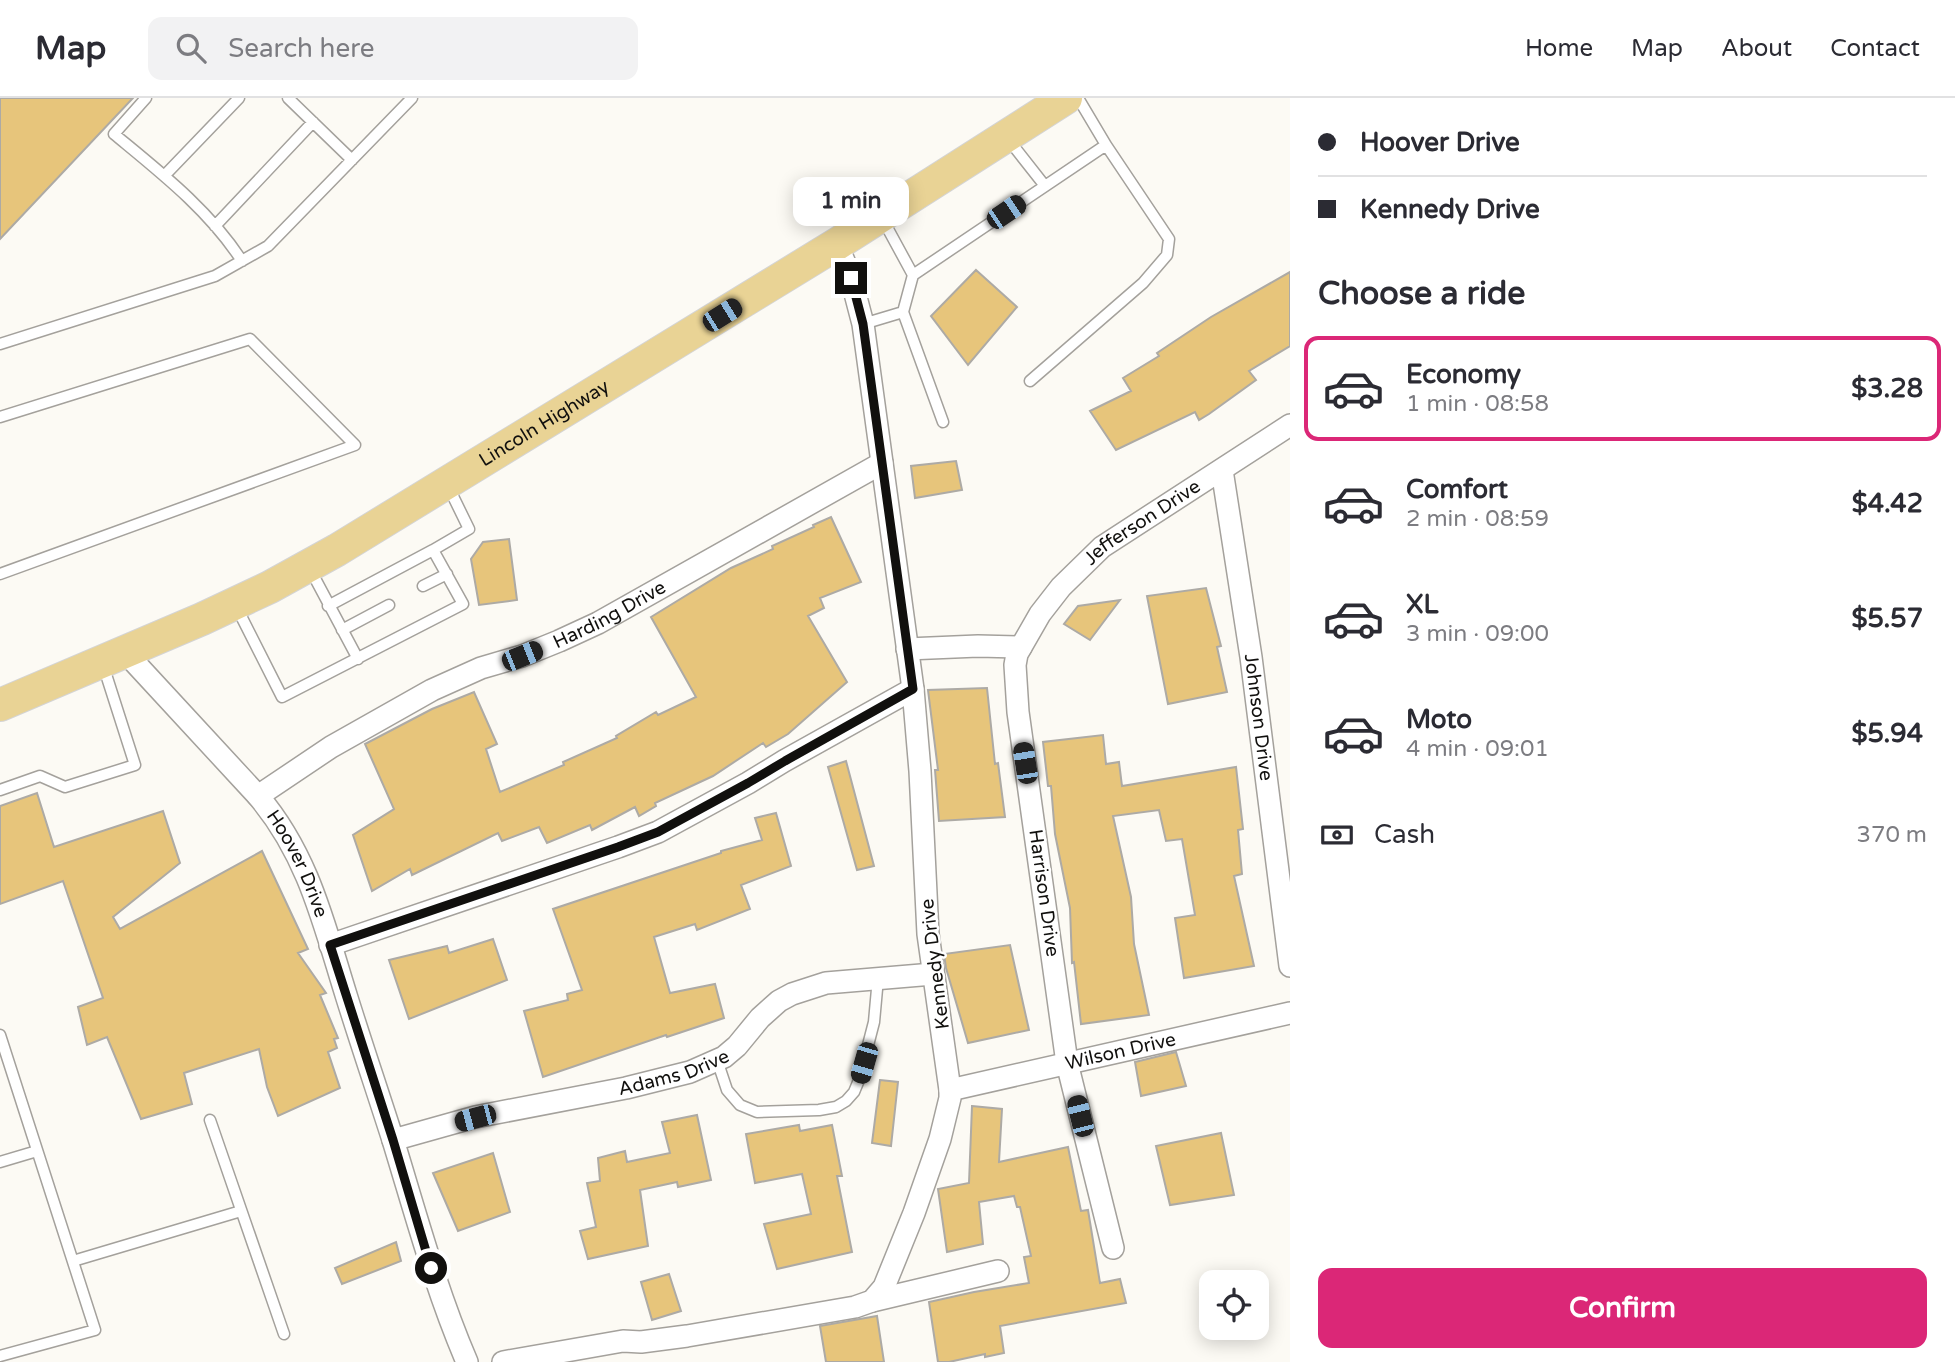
<!DOCTYPE html>
<html lang="en">
<head>
<meta charset="utf-8">
<style>
	body { margin:0; font-family:"Varela Round",sans-serif; background:#f2f2f3; color:#2b2b33; height:100vh; display:flex; flex-direction:column; font-size:26px; white-space:nowrap }
	* { box-sizing:border-box; margin:0 }
	p { font-size:23px; color:#7c7c81 }
	.icon { flex:none; width:38px; height:38px; fill:none; stroke:currentColor; stroke-width:2; stroke-linecap:round; stroke-linejoin:round }
	.map { position:relative; flex:1; overflow:hidden }
	.drawer { display:flex; flex-direction:column; background:#fff; width:665px }
	.drawer>* { flex:none }
	.top-card { display:grid; align-content:center; height:154px; padding:0 28px; background:#fff }
	.fabs { position:absolute; left:1199px; top:1172px; display:grid; gap:14px }
	.fabs a { display:grid; place-items:center; width:70px; height:70px; border-radius:14px; background:#fff; box-shadow:0 4px 18px #0003; font-size:35px }
	.end { position:absolute; width:32px; height:32px; margin:-16px; border:9px solid #11100e; background:#fff; box-shadow:0 0 0 4px #fff }
	.from { border-radius:50% }
	.bubble { position:absolute; height:49px; border-radius:14px; background:#fff; box-shadow:0 4px 18px #0003; font-size:23px; font-weight:700; line-height:49px; text-align:center }
	.car { position:absolute; width:21px; height:42px; margin:-21px -10px; border-radius:9px; box-shadow:0 0 5px 2px #0007; background:linear-gradient(#222 24%,#8ab4d8 0 40%,#222 0 76%,#8ab4d8 0 86%,#222 0) }
	.top-card b { display:flex; align-items:center; gap:24px; height:66px; font-size:26px }
	.top-card b+b { border-top:2px solid #e1e1e2 }
	.top-card i { width:18px; height:18px; background:#2b2b33 }
	ul { padding:0; list-style:none }
	li { display:flex; align-items:center; gap:21px; height:105px; margin:0 14px 10px; padding:0 14px; border:4px solid transparent; border-radius:14px }
	li div { flex:1 }
	li b { display:block; font-size:26px }
	li em { font-style:normal; font-weight:700 }
	li.current { border-color:#db2777 }
	li>.icon { width:63px; height:63px; stroke-width:1.5 }
	h2 { padding:0 28px; font-size:32px; line-height:84px }
	.pay { display:flex; align-items:center; gap:18px; height:77px; padding:0 28px; font-size:26px }
	.pay p { margin-inline-start:auto }
	.button { display:flex; gap:14px; margin-top:auto; padding:14px 28px }
	.button a { flex:1; height:80px; border-radius:14px; background:#db2777; color:#fff; font-size:28px; font-weight:700; line-height:80px; text-align:center }
	header { display:flex; align-items:center; gap:42px; box-sizing:border-box; height:98px; padding:0 35px; background:#fff; border-bottom:2px solid #e1e1e2 }
	header strong { font-size:33px }
	nav { display:flex; gap:38px; margin-inline-start:auto; font-size:24px }
	.search { width:490px; height:63px; background:#f2f2f3; display:flex; align-items:center; gap:18px; box-sizing:border-box; padding:0 24px; border-radius:14px; color:#7c7c81; font-size:26px }
	main { display:flex; flex:1; min-height:0 }
	.map>svg:first-child { display:block }
	.building { fill:#e7c57b; stroke:#adaaa5; stroke-width:2 }
	.lines { fill:none; stroke-linecap:round; stroke-linejoin:round }
	.service-casing { stroke:#a4a19c; stroke-width:13 }
	.minor-casing { stroke:#a4a19c; stroke-width:24 }
	.primary-casing { stroke:#d4d4d4; stroke-width:34 }
	.service { stroke:#fff; stroke-width:10 }
	.minor { stroke:#fff; stroke-width:21 }
	.primary { stroke:#e9d395; stroke-width:32 }
	.route { stroke:#11100e; stroke-width:9 }
	.labels { text-anchor:middle; dominant-baseline:central; stroke-width:5; stroke-linejoin:round; paint-order:stroke }
	.street-label { font-size:19px; fill:#11100e; stroke:#fff }
</style>
</head>
<body>
<header>
<strong>Map</strong>
<div class="search"><svg class="icon" aria-label="search" viewBox="0 0 24 24"><circle cx="10" cy="10" r="6"/><path d="M15 15l6 6"/></svg>Search here</div>
<nav><a>Home</a><a>Map</a><a>About</a><a>Contact</a></nav>
</header>
<main>
<div class="map">
<svg width="1290" height="1264" viewBox="0 0 1290 1264">
	<rect width="100%" height="100%" fill="#fcfaf4"/>
	<path class="building" d="M0,0h133l-133,141z
		M976,172l41,37 -49,58 -37,-49z
		M1290,174v74l-41,25 7,9 -47,34 -10,6 -4,-8 -79,38 -26,-39 41,-20 -8,-13 36,-22 -2,-3 54,-36z
		M956,363l6,29 -47,8 -4,-32z
		M831,419l30,65 -41,16 4,10 -16,8 39,66 -59,52 -22,13 -3,-4 -50,33 -58,27 1,3 -17,10 -4,-9 -43,23 -2,-5 -43,18 -8,-16 -37,14 -4,-8 -86,42 -2,-6 -38,22 -19,-56 41,-26 -29,-65 67,-35 42,-17 23,52 -11,5 14,43 64,-27 -1,-3 54,-24 -1,-2 40,-24 2,3 38,-18 -45,-80 80,-49 42,-19 -1,-3 42,-19 -1,-2z
		M509,441l8,61 -38,5 -8,-46 12,-17z
		M1206,490l15,58 -4,1 10,45 -59,12 -21,-108z
		M1120,502l-30,40 -26,-16 14,-18z
		M987,590l8,76 3,-1 7,54 -66,4 -4,-51h3l-10,-80z
		M1103,637l3,29 13,-2 3,24 114,-19 7,62 -5,1 4,44 -8,2 20,90 -70,12 -9,-60 20,-3 -13,-76 -16,2 -7,-31 -46,6 18,81 3,47 15,71 -68,9 -7,-62 -2,1 -2,-55 -15,-74 -4,-48h-3l-5,-44z
		M846,663l28,105 -17,4 -29,-103z
		M37,695l17,54 109,-36 17,52 -67,54 7,12 142,-78 46,98 -10,4 28,40 -6,2 18,43 -4,1 3,9 -9,4 12,36 -62,28 -11,-29 -8,-38 -75,24 8,31 -51,15 -34,-82 -20,8 -9,-38 25,-9 -40,-117 -63,23v-98z
		M776,715l15,53 -50,19 9,24 -53,21 -2,-6 -41,13 16,56 45,-9 9,34 -57,19 -1,-2 -123,42 -19,-66 44,-11 -1,-6 15,-4 -29,-81 168,-56v-2l41,-11 -7,-22z
		M493,841l14,41 -98,39 -20,-59 58,-14 2,7z
		M1010,847l19,85 -61,13 -22,-75 -2,-14z
		M1176,954l10,34 -45,10 -6,-34z
		M880,982l18,2 -7,64 -19,-3z
		M972,1008l30,3 -3,53 69,-15 13,64 7,-1 12,73 20,-4 6,24 -126,23 4,27 -19,4v-3l-36,8h-11l-9,-60 45,-10 55,-9 -5,-26 7,-1 -11,-49h-3l-3,-11 -35,6 4,42 -36,8 -9,-63 31,-6z
		M697,1017l14,65 -33,7 -1,-5 -37,8 8,56 -60,13 -8,-28 16,-4 -9,-44 13,-2 -2,-23 27,-7 2,11 43,-9 -8,-31z
		M799,1027l1,6 32,-6 10,51h-5l15,76 -75,17 -13,-45 47,-10 -9,-40 -47,9 -9,-49z
		M1221,1035l13,62 -64,10 -14,-59z
		M493,1055l17,59 -52,19 -25,-58z
		M396,1144l5,19 -59,23 -7,-16z
		M669,1176l12,37 -29,9 -11,-38z
		M877,1218l7,46h-58l-6,-36z"/>
	<g class="lines">
		<g class="service-casing">
			<path id="service" d="M146,0l-32,36c46,38 95,76 128,127
				M288,0l64,62
				M1078,0l28,47
				M1008,41l37,47
				M165,77l74,-77
				M882,120l31,57 193,-130 63,94 -2,16 -24,28 -113,98
				M215,128l98,-104
				M913,177l-10,37 40,110
				M863,226l40,-12
				M0,246l215,-68 53,-30 144,-148
				M0,319l250,-78 105,106 -355,129
				M310,471l48,90
				M423,488l24,-12
				M236,508l46,91 181,-93 -30,-54 36,-21 -21,-43
				M328,508l105,-56
				M342,532l47,-25
				M0,692l40,-14 25,11 70,-22 -32,-100
				M0,937l95,295 -95,26
				M717,962l10,30 13,15 17,7 62,-2 17,-3 10,-6 8,-9 5,-12 15,-58 4,-44
				M210,1022l74,214
				M0,1064l37,-11
				M73,1163l168,-50"/>
		</g>
		<g class="minor-casing">
			<g id="minor">
				<path id="s1" d="M1222,372l29,187 39,309"/>
				<path d="M907,551l71,-3 43,1"/>
				<path id="s2" d="M125,554l133,144c51,60 66,129 89,202 15,48 31,95 46,142 23,75 43,150 74,222"/>
				<path id="s3" d="M258,698l73,-49 101,-57 49,-22 41,-12 37,-15 39,-18 284,-160"/>
				<path d="M330,847l288,-98 40,-15 90,-49 36,-22 129,-72"/>
				<path id="s4" d="M950,992l340,-77"/>
				<path id="s5" d="M393,1042l82,-23 151,-29 64,-16 34,-15 13,-11 23,-28 19,-17 13,-7 34,-11 107,-9"/>
				<path id="s6" d="M1113,1150l-46,-185 -49,-351 -3,-47 2,-11 23,-40 21,-27 41,-40 188,-122"/>
				<path d="M872,1203l126,-30"/>
				<path d="M503,1264l120,-21 18,1 46,-6 168,-29 17,-6 12,-14 30,-74 26,-74 10,-41v-8l-22,-156 -8,-163 -7,-82 -50,-365 -12,-46 -14,-34"/>
			</g>
		</g>
		<g class="primary-casing">
			<g id="primary">
				<path id="s7" d="M0,607l202,-86 68,-32 67,-37 500,-306 229,-146"/>
			</g>
		</g>
		<use href="#service" class="service"/>
		<use href="#minor" class="minor"/>
		<use href="#primary" class="primary"/>
	</g>
	<g class="lines">
		<path class="route" d="M431,1170l-38,-128 -63,-195 288,-98 40,-15 90,-49 37,-22 128,-72 -50,-365 -12,-46"/>
	</g>
	<g class="labels">
		<g class="street-label">
			<text stroke="none"><textPath href="#s7" startOffset="614">Lincoln Highway</textPath></text>
			<text stroke="none"><textPath href="#s6" startOffset="788">Jefferson Drive</textPath></text>
			<text stroke="none"><textPath href="#s3" startOffset="397">Harding Drive</textPath></text>
			<text stroke="none"><textPath href="#s1" startOffset="250">Johnson Drive</textPath></text>
			<text stroke="none"><textPath href="#s2" startOffset="275">Hoover Drive</textPath></text>
			<text transform="translate(1044 795) rotate(82)">Harrison Drive</text>
			<text transform="translate(935 866) rotate(-97)">Kennedy Drive</text>
			<text stroke="none"><textPath href="#s4" startOffset="175">Wilson Drive</textPath></text>
			<text stroke="none"><textPath href="#s5" startOffset="289">Adams Drive</textPath></text>
		</g>
	</g>
</svg>
<div class="fabs">
<a><svg class="icon" aria-label="locate" viewBox="0 0 24 24"><circle cx="12" cy="12" r="6"/><path d="M12 2v4M12 18v4M2 12h4M18 12h4"/></svg></a>
</div>
<i class="end from" style="left:431px;top:1170px"></i>
<i class="end" style="left:851px;top:180px"></i>
<div class="bubble" style="left:793px;top:79px;width:116px">1 min</div>
<i class="car" style="left:1006px;top:114px;rotate:56deg"></i>
<i class="car" style="left:722px;top:217px;rotate:58deg"></i>
<i class="car" style="left:522px;top:558px;rotate:68deg"></i>
<i class="car" style="left:1025px;top:665px;rotate:351deg"></i>
<i class="car" style="left:864px;top:965px;rotate:196deg"></i>
<i class="car" style="left:1080px;top:1018px;rotate:346deg"></i>
<i class="car" style="left:475px;top:1020px;rotate:255deg"></i>
</div>
<section class="drawer">
<div class="top-card">
<b><i class="from"></i>Hoover Drive</b>
<b><i></i>Kennedy Drive</b>
</div>
<h2>Choose a ride</h2>
<ul>
<li class="current"><svg class="icon" aria-label="car" viewBox="0 0 24 24"><path d="M5 17H2v-5l4-1 3-4h7l3 4 3 1v5h-3M9 17h6M6 11h13"/><circle cx="7" cy="17" r="2"/><circle cx="17" cy="17" r="2"/></svg><div><b>Economy</b><p>1 min · 08:58</p></div><em>$3.28</em></li>
<li><svg class="icon" aria-label="car" viewBox="0 0 24 24"><path d="M5 17H2v-5l4-1 3-4h7l3 4 3 1v5h-3M9 17h6M6 11h13"/><circle cx="7" cy="17" r="2"/><circle cx="17" cy="17" r="2"/></svg><div><b>Comfort</b><p>2 min · 08:59</p></div><em>$4.42</em></li>
<li><svg class="icon" aria-label="car" viewBox="0 0 24 24"><path d="M5 17H2v-5l4-1 3-4h7l3 4 3 1v5h-3M9 17h6M6 11h13"/><circle cx="7" cy="17" r="2"/><circle cx="17" cy="17" r="2"/></svg><div><b>XL</b><p>3 min · 09:00</p></div><em>$5.57</em></li>
<li><svg class="icon" aria-label="car" viewBox="0 0 24 24"><path d="M5 17H2v-5l4-1 3-4h7l3 4 3 1v5h-3M9 17h6M6 11h13"/><circle cx="7" cy="17" r="2"/><circle cx="17" cy="17" r="2"/></svg><div><b>Moto</b><p>4 min · 09:01</p></div><em>$5.94</em></li>
</ul>
<div class="pay"><svg class="icon" aria-label="cash" viewBox="0 0 24 24"><path d="M3 7h18v10H3z"/><circle cx="12" cy="12" r="2"/></svg>Cash<p>370 m</p></div>
<div class="button"><a>Confirm</a></div>
</section>
</main>
</body>
</html>
